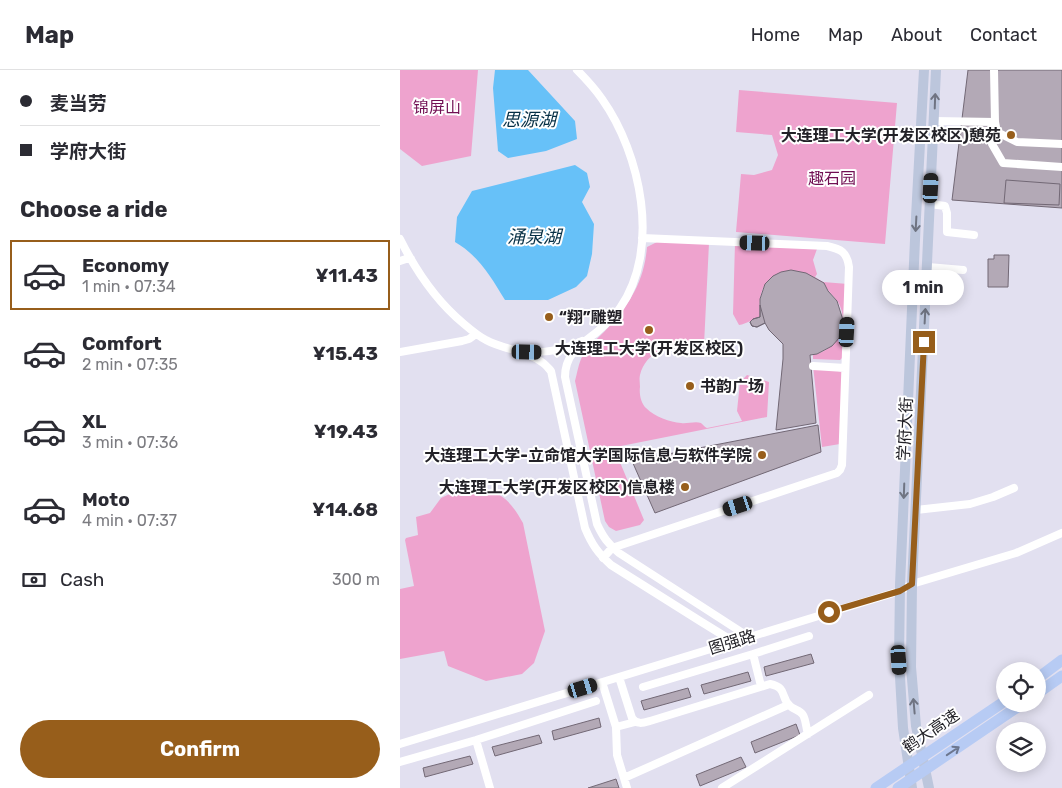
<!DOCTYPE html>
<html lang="en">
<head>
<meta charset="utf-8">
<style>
	body { margin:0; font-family:Rubik,"Noto Sans SC",sans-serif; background:#f2f2f3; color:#2b2b33; height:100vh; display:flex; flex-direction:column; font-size:19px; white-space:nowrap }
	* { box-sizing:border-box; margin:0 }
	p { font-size:16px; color:#7c7c81 }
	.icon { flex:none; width:28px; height:28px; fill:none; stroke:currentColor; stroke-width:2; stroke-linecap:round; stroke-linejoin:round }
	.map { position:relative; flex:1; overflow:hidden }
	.drawer { display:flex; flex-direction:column; background:#fff; width:400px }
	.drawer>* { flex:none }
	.banner { display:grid; align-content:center; height:110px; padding:0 20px; background:#fff }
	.controls { position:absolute; left:596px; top:592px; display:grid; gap:10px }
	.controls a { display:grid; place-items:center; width:50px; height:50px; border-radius:50%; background:#fff; box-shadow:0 2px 12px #0003; font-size:25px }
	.end { position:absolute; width:22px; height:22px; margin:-11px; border:6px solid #975e1b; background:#fff; box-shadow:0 0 0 2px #fff }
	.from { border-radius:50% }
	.bubble { position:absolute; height:35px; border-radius:18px; background:#fff; box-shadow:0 2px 12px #0003; font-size:16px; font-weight:700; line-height:35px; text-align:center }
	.car { position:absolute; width:15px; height:30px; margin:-15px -8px; border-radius:6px; box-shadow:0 0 4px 1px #0007; background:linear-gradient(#222 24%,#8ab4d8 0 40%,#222 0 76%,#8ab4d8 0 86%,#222 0) }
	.banner b { display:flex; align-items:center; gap:18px; height:48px; font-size:19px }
	.banner b+b { border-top:1px solid #e1e1e2 }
	.banner i { width:12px; height:12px; background:#2b2b33 }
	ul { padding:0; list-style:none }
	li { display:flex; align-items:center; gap:15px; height:70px; margin:0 10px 8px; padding:0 10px; border:2px solid transparent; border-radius:0px }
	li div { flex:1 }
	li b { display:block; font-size:19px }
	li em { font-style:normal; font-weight:700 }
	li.selected { border-color:#975e1b }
	li>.icon { width:45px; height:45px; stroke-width:1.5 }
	h2 { padding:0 20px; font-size:22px; line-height:60px }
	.pay { display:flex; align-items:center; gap:12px; height:55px; padding:0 20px; font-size:19px }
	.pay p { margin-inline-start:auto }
	.button { display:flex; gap:10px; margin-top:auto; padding:10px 20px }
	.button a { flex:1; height:58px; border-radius:30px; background:#975e1b; color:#fff; font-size:20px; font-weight:700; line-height:58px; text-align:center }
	header { display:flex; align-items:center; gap:30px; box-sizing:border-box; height:70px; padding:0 25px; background:#fff; border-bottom:1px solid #e1e1e2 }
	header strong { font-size:24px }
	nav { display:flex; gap:28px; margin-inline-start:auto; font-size:18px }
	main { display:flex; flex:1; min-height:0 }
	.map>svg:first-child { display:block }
	.green { fill:#eea3ce }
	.water { fill:#67c1f8 }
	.building { fill:#b3a9b6; stroke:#726875 }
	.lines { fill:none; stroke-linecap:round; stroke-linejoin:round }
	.minor { stroke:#fff; stroke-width:8 }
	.major { stroke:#bcc6dc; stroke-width:10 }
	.highway { stroke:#b7cbf4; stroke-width:11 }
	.oneway { stroke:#6f7482 }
	.oneway2 { stroke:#6c768e }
	.route { stroke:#975e1b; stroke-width:6 }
	.poi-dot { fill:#975e1b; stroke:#fff; stroke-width:2 }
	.labels { text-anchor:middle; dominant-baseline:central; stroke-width:4; stroke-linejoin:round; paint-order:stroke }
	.park-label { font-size:16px; fill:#710f53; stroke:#fff }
	.poi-label { font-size:16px; font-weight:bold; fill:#222127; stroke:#fff; text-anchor:end }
	.street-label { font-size:16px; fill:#222127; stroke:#fff }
	.water-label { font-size:18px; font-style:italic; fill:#062f45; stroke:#fff }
</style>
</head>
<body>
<header>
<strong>Map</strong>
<nav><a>Home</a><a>Map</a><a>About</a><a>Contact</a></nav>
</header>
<main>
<section class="drawer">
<div class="banner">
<b><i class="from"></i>麦当劳</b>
<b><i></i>学府大街</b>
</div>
<h2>Choose a ride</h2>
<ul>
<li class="selected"><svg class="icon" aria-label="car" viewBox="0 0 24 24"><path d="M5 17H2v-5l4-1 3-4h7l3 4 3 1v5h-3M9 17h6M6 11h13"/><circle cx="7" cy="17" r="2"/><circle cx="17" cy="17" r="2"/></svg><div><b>Economy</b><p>1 min · 07:34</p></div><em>¥11.43</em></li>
<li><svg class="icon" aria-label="car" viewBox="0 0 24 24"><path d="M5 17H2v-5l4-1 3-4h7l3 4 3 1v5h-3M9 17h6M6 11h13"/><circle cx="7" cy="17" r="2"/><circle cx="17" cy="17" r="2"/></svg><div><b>Comfort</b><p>2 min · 07:35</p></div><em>¥15.43</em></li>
<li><svg class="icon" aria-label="car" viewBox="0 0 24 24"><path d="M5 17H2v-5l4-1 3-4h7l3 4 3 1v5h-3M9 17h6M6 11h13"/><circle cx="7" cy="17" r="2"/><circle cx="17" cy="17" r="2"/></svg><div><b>XL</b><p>3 min · 07:36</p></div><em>¥19.43</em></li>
<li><svg class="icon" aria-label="car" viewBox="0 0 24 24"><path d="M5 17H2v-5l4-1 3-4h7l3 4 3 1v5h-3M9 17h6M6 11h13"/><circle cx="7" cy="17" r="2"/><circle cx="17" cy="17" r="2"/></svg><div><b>Moto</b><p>4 min · 07:37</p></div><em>¥14.68</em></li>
</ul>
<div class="pay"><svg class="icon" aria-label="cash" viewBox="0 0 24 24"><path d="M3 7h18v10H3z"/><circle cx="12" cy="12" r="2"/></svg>Cash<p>300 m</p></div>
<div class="button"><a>Confirm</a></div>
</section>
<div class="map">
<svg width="662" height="718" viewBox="0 0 662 718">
	<rect width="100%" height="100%" fill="#e2e0f0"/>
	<path class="green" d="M0,0h78l-7,86 -49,10 -22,-17z
		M339,20l158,13 -12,141 -149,-12 5,-58 13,1 18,-5 6,-15 -6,-20 -36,-3z
		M259,171l50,2 -5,102c-25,-3 -57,2 -64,30 -1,4 0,8 0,12 -1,7 1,16 6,21 9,9 24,14 35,15 6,1 14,-2 20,0 0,0 5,5 6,5l35,-7 -5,-10 3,-29 7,-7 22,7 -2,35 -146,29 -4,9 27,65 -4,5 -24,6 -7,-4 -4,-6 -30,-140c2,-7 3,-15 6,-22 5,-11 14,-18 23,-27 24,-25 40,-49 43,-85z
		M335,173l82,6 -4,11 4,14 -2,3 8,5 25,2 -5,73 -3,3 -27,-1v-5c9,0 16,-6 22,-12 10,-11 10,-28 3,-40 -3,-4 -7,-8 -10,-12 -2,-2 -2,-4 -4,-6 -3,-4 -9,-6 -13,-8 -20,-9 -44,-5 -50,18 -2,7 -1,15 -1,23 -8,2 -13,7 -21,8l-6,-11z
		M413,296l30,6 -3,72 -18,3z
		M70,418c6,1 13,1 20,3 16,4 25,18 33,32l22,108 -11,32 -12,11 -36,7 -38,-15 -4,-15 -44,8v-70l14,-3 -9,-46 1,-2 12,-3 -2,-18 14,-4 11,-15 15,-7z"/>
	<path class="water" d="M95,0h33l47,51 2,18 -31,12 -38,7 -10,-7 -5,-63z
		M175,95l12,8 3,14 -8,15 12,22 -2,30 -5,22 -11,11 -28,13h-43c-14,-23 -26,-44 -50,-58l2,-25 15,-26z"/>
	<path class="building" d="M568,0h94v138l-110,-8z
		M606,110l54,4 -1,21 -55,-2z
		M594,185h15l-1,32h-20v-28h6z
		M391,200l15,3 18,10 4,8 9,10 6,19 -3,17 -8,9 -15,8 -7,1 6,68 -40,7 7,-71v-15l-14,-14 -4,-7 -8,4 -5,-1 -2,-4 3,-3 7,-2v-18l5,-15 8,-8 8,-4z
		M360,235l5,18 -8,4 -5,-1 -2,-4 3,-3 7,-2z
		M418,355l3,27 -166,61 -23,-52z
		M411,584l3,9 -48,13 -2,-9z
		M348,602l3,9 -47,13 -3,-9z
		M288,618l3,9 -47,13 -3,-9z
		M199,648l2,9 -47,13 -2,-9z
		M396,654l4,11 -45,18 -4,-11z
		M139,665l3,8 -47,13 -3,-9z
		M70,686l3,8 -48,13 -2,-9z
		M341,687l5,10 -46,19 -4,-11z
		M216,709l3,9h-31z"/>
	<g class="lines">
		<path class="minor" d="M177,0c9,9 18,19 25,29 39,55 59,150 18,209 -6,9 -15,17 -23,24 -17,13 -32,22 -32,45l32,147c6,13 11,20 22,29l130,84
			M594,0l1,52 2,10 20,10 45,2
			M534,51l61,1 -3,22 11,19 59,4
			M530,134l15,2 2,7v19l27,3
			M0,169c16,32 36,62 64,85 7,6 14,12 22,16 18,10 41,10 57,23 3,2 6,6 8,8l34,157c7,17 13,25 26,37l89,56 34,21
			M0,191l6,-2h5
			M528,197l35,3
			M0,282l62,-11 7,-2 7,-5
			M125,282c19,1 40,-2 57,-11
			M413,296l32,2
			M516,440l54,-6 23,-7 21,-9
			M203,488l9,-10 225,-75 3,-3 2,-5 7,-198c-2,-15 -8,-18 -22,-21l-185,-8
			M353,584l56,-18
			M219,607l13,41c5,7 11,5 18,3l120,-37c18,4 10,13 20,22 4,4 10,4 13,9 3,5 3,13 5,19
			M202,612l14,45 1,28 10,33
			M243,617l110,-33 8,32
			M216,657l19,-5
			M76,670l14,48
			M0,674l500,-153 12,-7 104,-31 46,-20
			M0,692l76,-22 120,-39
			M224,708l164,-73
			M322,718l147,-93"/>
		<path class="major" d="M512,718l-9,-60 -4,-68 1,-75 16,-368 8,-147
			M529,718l-13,-62 -5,-59 1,-83 24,-514"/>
		<path class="highway" d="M638,608l24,-18
			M638,623l24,-17
			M476,718l129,-87
			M498,718l124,-84"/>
	</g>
	<defs><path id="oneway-shaft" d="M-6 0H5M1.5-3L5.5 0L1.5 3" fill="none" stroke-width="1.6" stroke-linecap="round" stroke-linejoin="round" transform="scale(1.25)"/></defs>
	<g class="oneway">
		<use href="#oneway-shaft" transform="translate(535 31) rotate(-88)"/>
		<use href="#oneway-shaft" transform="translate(516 154) rotate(93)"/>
		<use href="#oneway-shaft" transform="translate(525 246) rotate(-87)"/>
		<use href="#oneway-shaft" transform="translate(504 421) rotate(92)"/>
		<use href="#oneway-shaft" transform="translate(514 636) rotate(-95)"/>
	</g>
	<use class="oneway2" href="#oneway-shaft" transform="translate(553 681) rotate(-34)"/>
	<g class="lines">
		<path class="route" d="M429,542l71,-21 12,-7 12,-242"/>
	</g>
	<g class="poi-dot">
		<circle cx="611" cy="65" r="5"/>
		<circle cx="149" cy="247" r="5"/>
		<circle cx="249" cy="260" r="5"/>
		<circle cx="290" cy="316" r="5"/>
		<circle cx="362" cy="385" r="5"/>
		<circle cx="285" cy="417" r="5"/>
	</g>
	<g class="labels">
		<g class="park-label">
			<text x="37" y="37">锦屏山</text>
			<text x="432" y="108">趣石园</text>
		</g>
		<g class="poi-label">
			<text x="601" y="65">大连理工大学(开发区校区)憩苑</text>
			<text x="159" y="247" text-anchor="start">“翔”雕塑</text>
			<text x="249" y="278" text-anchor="middle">大连理工大学(开发区校区)</text>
			<text x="300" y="316" text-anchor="start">书韵广场</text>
			<text x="352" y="385">大连理工大学-立命馆大学国际信息与软件学院</text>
			<text x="275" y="417">大连理工大学(开发区校区)信息楼</text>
		</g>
		<g class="street-label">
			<text transform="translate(505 359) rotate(-87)">学府大街</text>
			<text transform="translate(332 572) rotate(-17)">图强路</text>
			<text transform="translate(531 661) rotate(-34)">鹤大高速</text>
		</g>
		<g class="water-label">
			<text x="129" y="50">思源湖</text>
			<text x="134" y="167">涌泉湖</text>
		</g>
	</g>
</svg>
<div class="controls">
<a><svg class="icon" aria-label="locate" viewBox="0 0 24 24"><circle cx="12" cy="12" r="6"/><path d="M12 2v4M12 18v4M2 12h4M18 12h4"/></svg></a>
<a><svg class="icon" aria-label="layers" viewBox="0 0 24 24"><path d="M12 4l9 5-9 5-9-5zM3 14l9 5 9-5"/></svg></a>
</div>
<i class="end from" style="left:429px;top:542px"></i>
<i class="end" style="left:524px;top:272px"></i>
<div class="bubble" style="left:482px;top:200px;width:82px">1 min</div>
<i class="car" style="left:531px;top:118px;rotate:3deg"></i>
<i class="car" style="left:355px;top:173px;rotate:272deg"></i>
<i class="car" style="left:447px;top:262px;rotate:3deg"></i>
<i class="car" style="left:127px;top:282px;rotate:91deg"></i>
<i class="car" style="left:338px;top:436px;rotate:252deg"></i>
<i class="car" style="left:499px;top:590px;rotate:176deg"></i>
<i class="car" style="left:183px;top:618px;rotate:73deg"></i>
</div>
</main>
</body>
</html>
